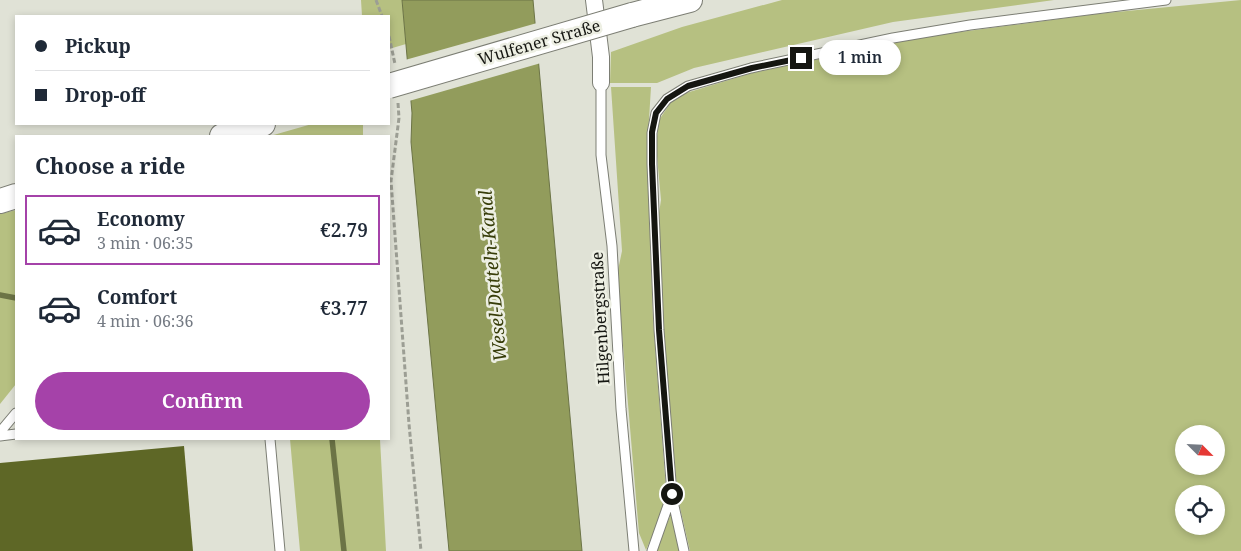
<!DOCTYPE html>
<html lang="en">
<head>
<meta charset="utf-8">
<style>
	body { margin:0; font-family:"Noto Serif",serif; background:#f6f6f7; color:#1f2937; height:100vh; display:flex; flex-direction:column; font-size:19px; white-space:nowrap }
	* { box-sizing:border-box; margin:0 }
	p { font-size:16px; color:#747a83 }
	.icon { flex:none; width:28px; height:28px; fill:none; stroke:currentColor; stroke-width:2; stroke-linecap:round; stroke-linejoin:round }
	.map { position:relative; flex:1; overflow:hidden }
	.details { position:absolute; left:15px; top:135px; width:375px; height:305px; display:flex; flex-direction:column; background:#fff; border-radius:0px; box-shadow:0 2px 8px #0003 }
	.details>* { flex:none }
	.banner { position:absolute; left:15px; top:15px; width:375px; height:110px; border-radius:0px; box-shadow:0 2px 8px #0003; display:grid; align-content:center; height:110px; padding:0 20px; background:#fff }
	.needle { width:32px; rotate:114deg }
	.controls { position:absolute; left:1175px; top:425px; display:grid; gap:10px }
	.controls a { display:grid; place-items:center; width:50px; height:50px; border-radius:50%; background:#fff; box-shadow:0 2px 8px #0003; font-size:25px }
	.end { position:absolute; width:22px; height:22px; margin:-11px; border:6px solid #151611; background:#fff; box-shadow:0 0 0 2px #fff }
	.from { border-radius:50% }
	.bubble { position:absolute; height:35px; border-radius:18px; background:#fff; box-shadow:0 2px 8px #0003; font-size:16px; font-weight:600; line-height:35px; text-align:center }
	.banner b { display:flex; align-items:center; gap:18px; height:48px; font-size:19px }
	.banner b+b { border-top:1px solid #e0e1e3 }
	.banner i { width:12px; height:12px; background:#1f2937 }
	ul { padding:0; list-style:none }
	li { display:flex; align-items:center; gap:15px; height:70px; margin:0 10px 8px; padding:0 10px; border:2px solid transparent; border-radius:0px }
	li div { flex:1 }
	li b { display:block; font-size:19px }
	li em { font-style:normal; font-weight:600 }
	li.selected { border-color:#a542a9 }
	li>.icon { width:45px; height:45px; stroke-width:1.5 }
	h2 { padding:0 20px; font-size:22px; line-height:60px }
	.action { display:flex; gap:10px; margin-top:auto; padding:10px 20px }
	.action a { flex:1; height:58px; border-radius:30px; background:#a542a9; color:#fff; font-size:20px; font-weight:600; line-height:58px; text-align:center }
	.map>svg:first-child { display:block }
	.green { fill:#b6c081; fill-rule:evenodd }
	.water { fill:#929c5c; stroke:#6c7446 }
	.pier { fill:#e0e2d6 }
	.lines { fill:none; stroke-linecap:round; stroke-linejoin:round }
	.stream { stroke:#6c7446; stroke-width:5.5 }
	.building { fill:#5e6726 }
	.lane-casing { stroke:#7c7e74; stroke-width:11 }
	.street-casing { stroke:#7c7e74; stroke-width:18 }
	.secondary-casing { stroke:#7c7e74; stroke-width:26 }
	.path { stroke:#9c9e94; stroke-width:3; stroke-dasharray:5 2.5; stroke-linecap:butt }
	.lane { stroke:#fff; stroke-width:9 }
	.street { stroke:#fff; stroke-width:16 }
	.secondary { stroke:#fff; stroke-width:24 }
	.secondary-bridge-casing { stroke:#7c7e74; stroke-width:26; stroke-linecap:butt }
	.secondary-bridge { stroke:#fff; stroke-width:24 }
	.route { stroke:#151611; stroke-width:6 }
	.labels { text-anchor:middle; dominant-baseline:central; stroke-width:5; stroke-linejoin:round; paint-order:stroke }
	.street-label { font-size:16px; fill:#151611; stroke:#edefe3 }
	.water-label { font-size:18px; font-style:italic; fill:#373d09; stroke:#edefe3 }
</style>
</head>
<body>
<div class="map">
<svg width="1241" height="551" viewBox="0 0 1241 551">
	<rect width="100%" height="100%" fill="#e0e2d6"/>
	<path class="green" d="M361,0h41l4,44 -17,5v-33h-27z
		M782,0h272l-161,22 -199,46 -37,15h-47l1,-31 71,-25z
		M1241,0v551h-551l-12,-52 -15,-162 -4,-124 2,-13 -5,-55 3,-25 12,-18 15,-9 66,-20 171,-36 173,-23zM1184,434h32v32h-32zM1184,494h32v32h-32z
		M611,87h40l-4,65 6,167 14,183 -21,48 -7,-17 -22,-258 5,-24z
		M312,124h51v12h-93z
		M16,210v174l-16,20v-190z
		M290,439h90l6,112h-86z
		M671,514l8,37h-24z"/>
	<path class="water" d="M402,0h131l49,551h-133l-38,-409 1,-29z"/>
	<path class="pier" d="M537,23l4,40 -132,38 -4,-41z"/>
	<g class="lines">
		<path class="stream" d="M0,295l16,3
			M332,439l12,112"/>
	</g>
	<path class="building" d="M184,446l9,105h-193v-88z"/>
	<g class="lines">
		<g class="lane-casing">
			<path id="lane" d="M601,83v72l11,91 9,163 13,142
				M0,432l16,-19
				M0,436l16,-2
				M270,439l10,112
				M672,497l12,54
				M652,551l20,-57 -13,-164 -7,-166v-31l4,-20 11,-14 21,-13 63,-18 142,-30 77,-13 196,-25"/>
		</g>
		<g class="street-casing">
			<path id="street" d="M594,0l7,57v26"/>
		</g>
		<g class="secondary-casing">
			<path id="secondary" d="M632,15l58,-15
				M222,136l41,-12
				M0,201l16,-5"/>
		</g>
		<path class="path" d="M376,0l6,16
			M389,36l6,28
			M398,103l1,15 -8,63 18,243 12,127"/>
		<use href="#lane" class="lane"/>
		<use href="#street" class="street"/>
		<use href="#secondary" class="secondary"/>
		<g class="secondary-bridge-casing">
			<path id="secondary-bridge" d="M389,86l243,-71"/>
		</g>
		<use href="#secondary-bridge" class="secondary-bridge"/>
	</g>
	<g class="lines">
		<path class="route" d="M672,494l-13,-164 -7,-166v-32l4,-19 11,-14 21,-13 64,-18 49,-10"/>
	</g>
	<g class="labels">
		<g class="street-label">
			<text transform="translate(539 42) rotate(-16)">Wulfener Straße</text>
			<text transform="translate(600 318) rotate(-93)">Hilgenbergstraße</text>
		</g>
		<g class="water-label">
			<text transform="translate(492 276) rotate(-95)">Wesel-Datteln-Kanal</text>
		</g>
	</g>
</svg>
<div class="controls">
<a><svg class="needle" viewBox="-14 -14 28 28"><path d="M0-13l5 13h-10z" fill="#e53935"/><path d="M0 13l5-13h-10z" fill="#747a83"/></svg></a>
<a><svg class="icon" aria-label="locate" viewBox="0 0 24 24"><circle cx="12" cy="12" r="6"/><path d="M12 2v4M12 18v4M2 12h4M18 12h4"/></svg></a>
</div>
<i class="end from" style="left:672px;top:494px"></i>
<i class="end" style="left:801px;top:58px"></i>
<div class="bubble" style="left:819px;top:40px;width:82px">1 min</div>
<div class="banner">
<b><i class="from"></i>Pickup</b>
<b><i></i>Drop-off</b>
</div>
<section class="details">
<h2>Choose a ride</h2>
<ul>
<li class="selected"><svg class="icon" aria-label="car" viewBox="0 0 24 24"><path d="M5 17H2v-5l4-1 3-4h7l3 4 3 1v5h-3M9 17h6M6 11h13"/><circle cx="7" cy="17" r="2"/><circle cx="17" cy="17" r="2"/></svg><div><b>Economy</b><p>3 min · 06:35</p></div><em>€2.79</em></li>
<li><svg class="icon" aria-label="car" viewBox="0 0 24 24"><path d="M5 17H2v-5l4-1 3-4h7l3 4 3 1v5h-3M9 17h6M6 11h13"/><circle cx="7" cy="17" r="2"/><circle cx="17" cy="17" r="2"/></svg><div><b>Comfort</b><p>4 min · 06:36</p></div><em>€3.77</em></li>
</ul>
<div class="action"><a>Confirm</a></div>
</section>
</div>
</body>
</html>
